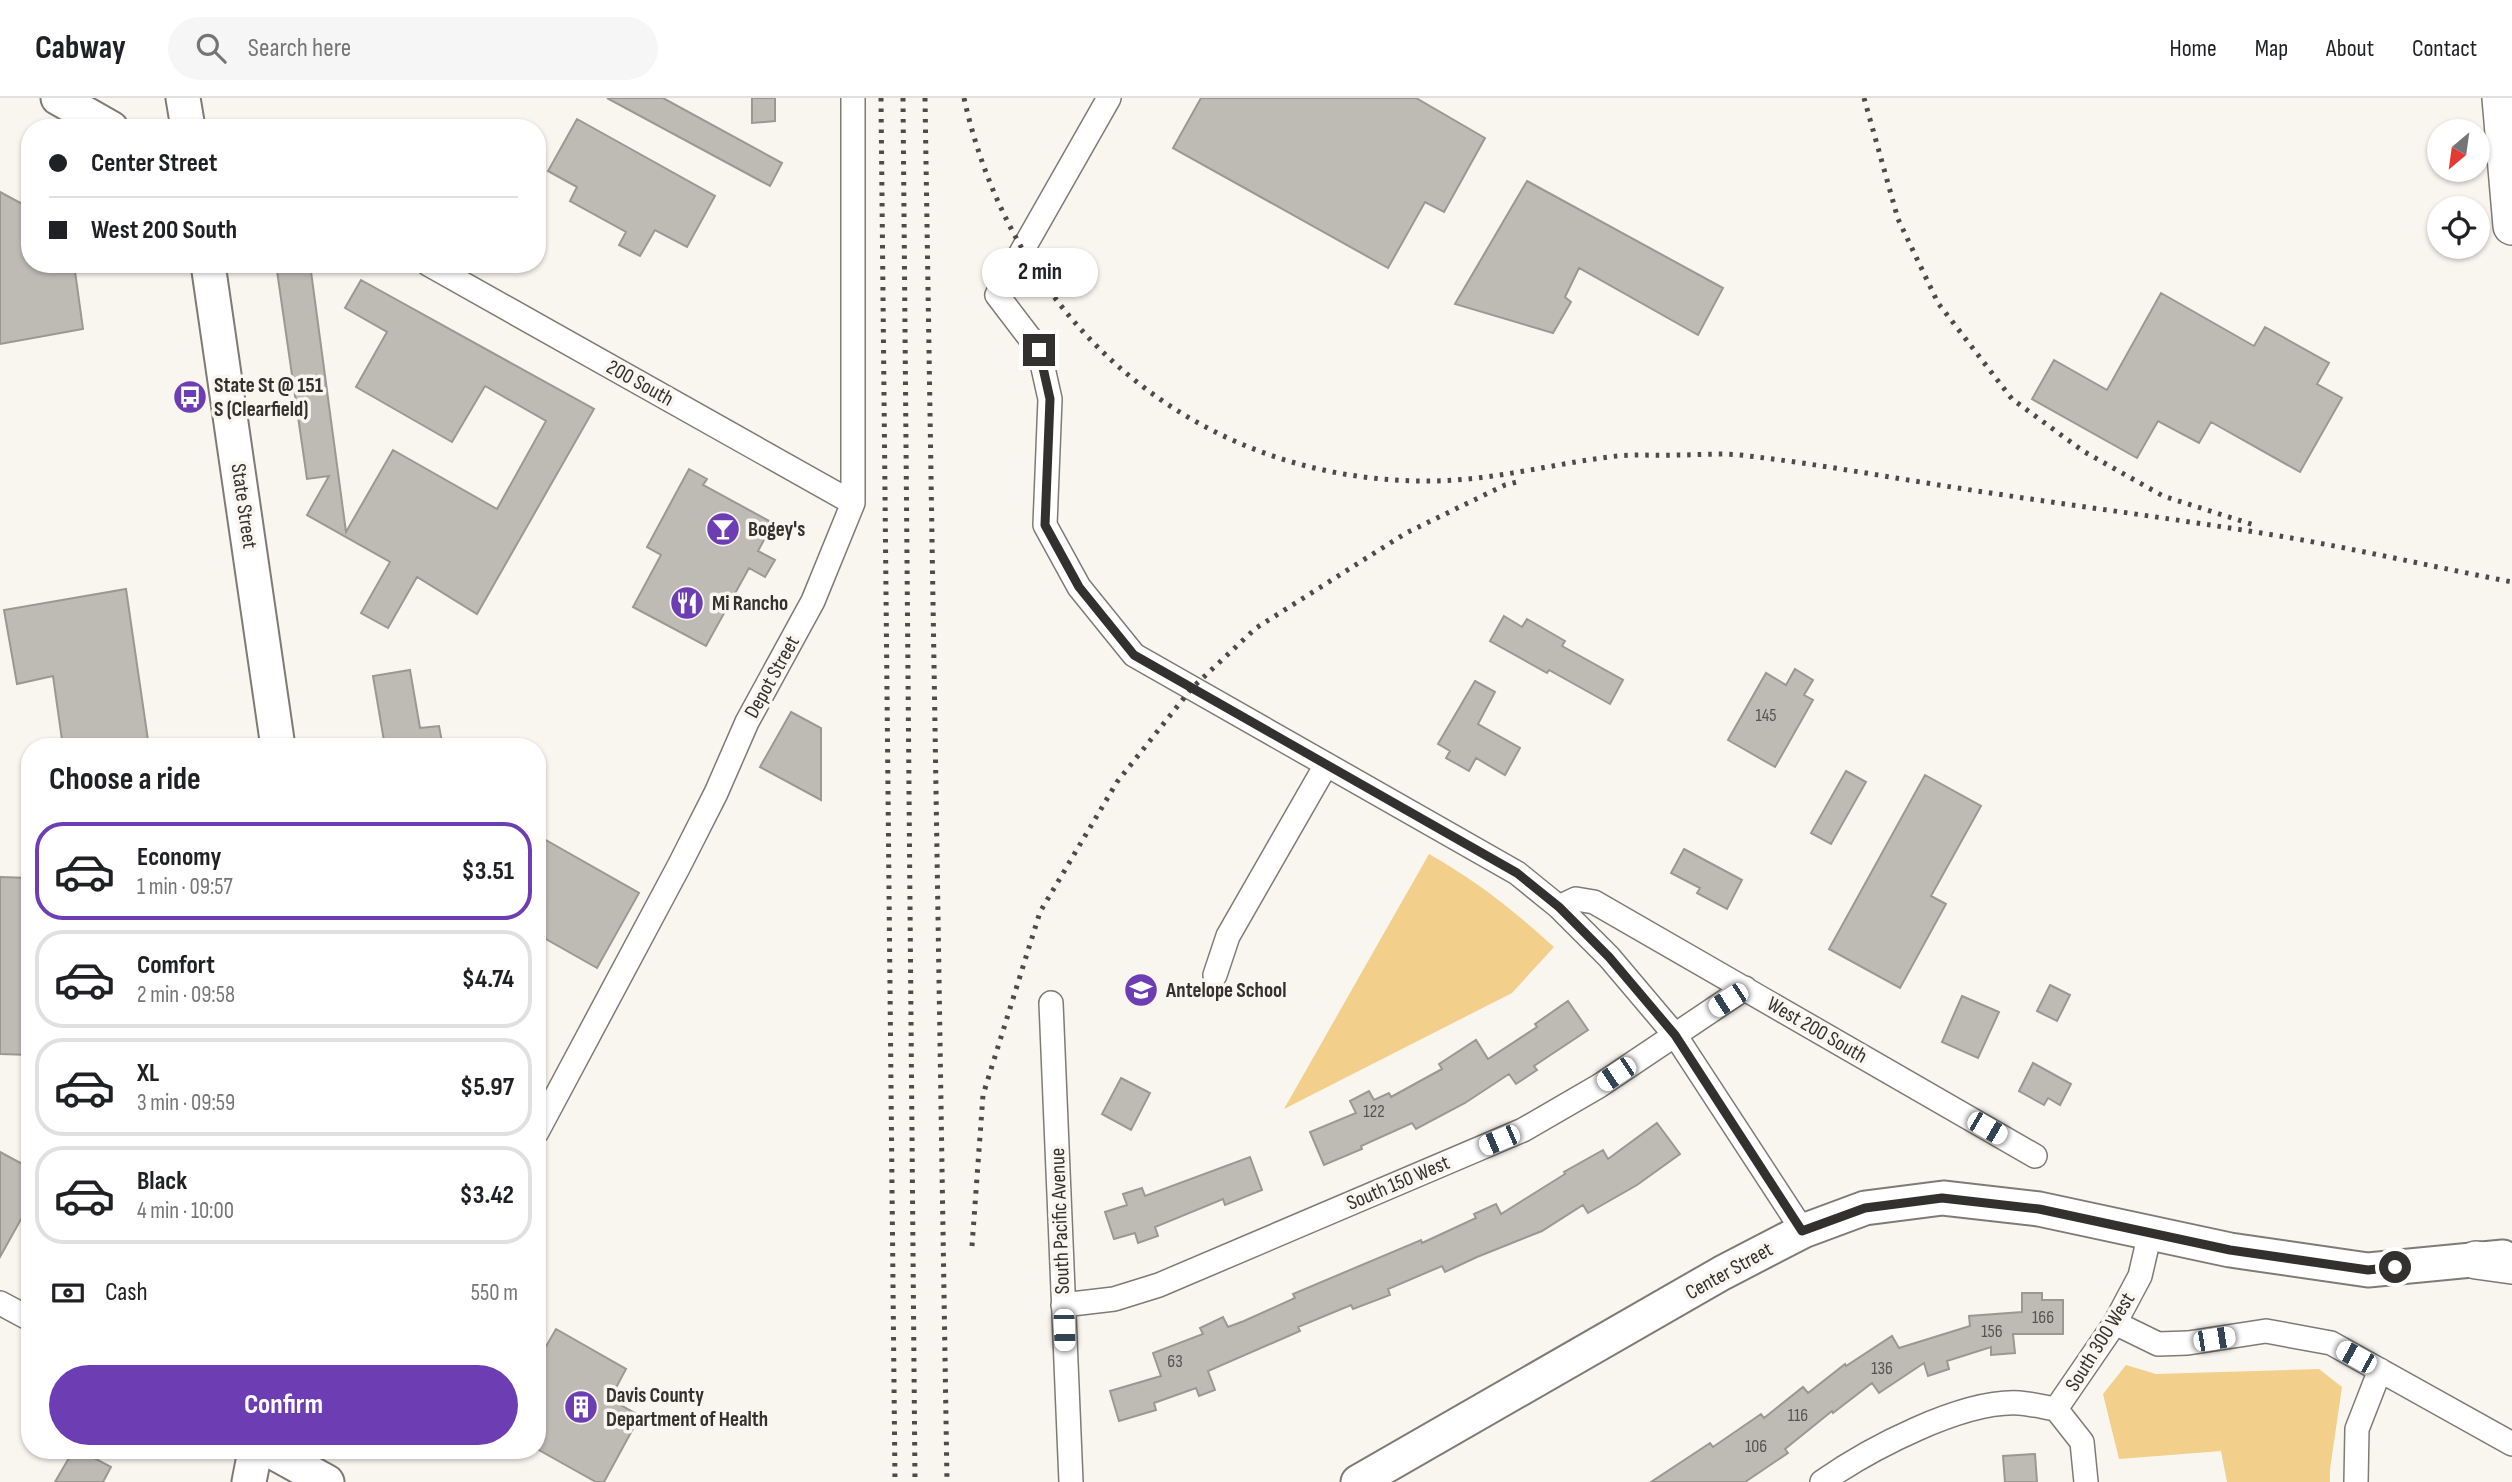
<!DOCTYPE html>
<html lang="en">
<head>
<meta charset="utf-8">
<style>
	body { margin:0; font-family:"Sofia Sans Condensed",sans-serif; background:#f6f6f6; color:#202124; height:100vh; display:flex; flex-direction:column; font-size:26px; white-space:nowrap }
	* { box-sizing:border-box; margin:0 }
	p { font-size:23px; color:#757577 }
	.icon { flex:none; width:38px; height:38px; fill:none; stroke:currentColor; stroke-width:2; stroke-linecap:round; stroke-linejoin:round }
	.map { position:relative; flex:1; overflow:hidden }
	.panel { position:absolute; left:21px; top:640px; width:525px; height:721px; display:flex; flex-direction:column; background:#fff; border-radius:28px; box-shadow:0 2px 5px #0004 }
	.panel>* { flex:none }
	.top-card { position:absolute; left:21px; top:21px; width:525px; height:154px; border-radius:28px; box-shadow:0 2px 5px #0004; display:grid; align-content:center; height:154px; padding:0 28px; background:#fff }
	.needle { width:46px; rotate:209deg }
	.tools { position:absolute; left:2427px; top:21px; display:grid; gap:14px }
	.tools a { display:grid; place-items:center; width:63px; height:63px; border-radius:50%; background:#fff; box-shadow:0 2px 5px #0004; font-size:35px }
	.end { position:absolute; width:32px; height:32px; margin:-16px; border:9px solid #33312f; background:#fff; box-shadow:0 0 0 4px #fff }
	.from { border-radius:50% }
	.bubble { position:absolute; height:49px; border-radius:24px; background:#fff; box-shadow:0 2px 5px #0004; font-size:23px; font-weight:700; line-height:49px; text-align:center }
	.car { position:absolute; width:21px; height:42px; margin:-21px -10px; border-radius:9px; box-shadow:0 0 5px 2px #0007; background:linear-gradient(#fff 24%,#345 0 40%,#fff 0 76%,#345 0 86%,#fff 0) }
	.top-card b { display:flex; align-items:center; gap:24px; height:66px; font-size:26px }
	.top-card b+b { border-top:2px solid #e0e0e0 }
	.top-card i { width:18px; height:18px; background:#202124 }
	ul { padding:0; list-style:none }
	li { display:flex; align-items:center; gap:21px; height:98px; margin:0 14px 10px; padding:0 14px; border:4px solid #e0e0e0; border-radius:28px }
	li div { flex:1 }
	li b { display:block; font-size:26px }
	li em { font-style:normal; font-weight:700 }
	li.current { border-color:#6d3db4 }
	li>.icon { width:63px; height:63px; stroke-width:1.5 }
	h2 { padding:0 28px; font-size:32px; line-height:84px }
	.pay { display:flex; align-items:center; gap:18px; height:77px; padding:0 28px; font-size:26px }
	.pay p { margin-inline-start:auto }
	.action { display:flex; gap:14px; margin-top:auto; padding:14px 28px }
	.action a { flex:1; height:80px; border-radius:42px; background:#6d3db4; color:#fff; font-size:28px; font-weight:700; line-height:80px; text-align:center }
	header { display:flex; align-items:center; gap:42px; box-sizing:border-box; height:98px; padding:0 35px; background:#fff; border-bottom:2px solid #e0e0e0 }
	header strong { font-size:33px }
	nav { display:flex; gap:38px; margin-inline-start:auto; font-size:24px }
	.search { width:490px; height:63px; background:#f6f6f6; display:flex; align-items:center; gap:18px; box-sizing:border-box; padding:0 24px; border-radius:38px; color:#757577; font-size:26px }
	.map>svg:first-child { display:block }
	.green { fill:#f2cf8b }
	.building { fill:#bebbb5; stroke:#9b9892; stroke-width:2 }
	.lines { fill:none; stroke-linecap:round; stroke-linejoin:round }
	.street-casing { stroke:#7e7b75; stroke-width:26 }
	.secondary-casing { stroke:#7e7b75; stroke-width:37 }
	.primary-casing { stroke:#7e7b75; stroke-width:40 }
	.street { stroke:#fff; stroke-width:23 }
	.secondary { stroke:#fff; stroke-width:33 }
	.primary { stroke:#fff; stroke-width:37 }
	.rail { stroke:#4d4a48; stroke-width:5; stroke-dasharray:3.5 7; stroke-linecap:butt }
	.route { stroke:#33312f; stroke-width:9 }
	.labels { text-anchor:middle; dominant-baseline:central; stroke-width:7; stroke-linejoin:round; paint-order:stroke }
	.number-label { font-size:18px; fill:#565450 }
	.street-label { font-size:21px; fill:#33312f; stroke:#f9f5ef }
	.poi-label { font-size:21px; font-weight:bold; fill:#33312f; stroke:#f9f5ef; text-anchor:start }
</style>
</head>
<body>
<header>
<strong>Cabway</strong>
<div class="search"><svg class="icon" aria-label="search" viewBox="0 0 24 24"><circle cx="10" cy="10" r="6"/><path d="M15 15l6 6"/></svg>Search here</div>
<nav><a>Home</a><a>Map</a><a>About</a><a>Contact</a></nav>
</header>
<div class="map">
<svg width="2512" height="1384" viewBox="0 0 2512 1384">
	<rect width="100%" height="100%" fill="#f9f5ef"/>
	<path class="green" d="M1429,756c49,28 83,55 125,93l-42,46 -228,116z
		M2126,1267l30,9 163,-5 23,18 -12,82v13h-103l-6,-31 -102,8 -16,-65z"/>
	<path class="building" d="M607,0h56l119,65 -12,23z
		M752,0h23v23l-23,2z
		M1201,0h215l69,40 -41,74 -19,-10 -37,66 -215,-120z
		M577,21l138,77 -28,51 -32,-17 -15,26 -21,-11 7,-13 -56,-31 7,-14 -29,-16z
		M1527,83l196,107 -25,47 -119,-67 -14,29 6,5 -18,31 -98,-29z
		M0,94l30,16v56h44l9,65 -83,15z
		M276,166h34l36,268 47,-82 104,59 49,-88 -61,-35 -33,56 -96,-55 31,-55 -42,-24 16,-28 233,129 -117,205 -60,-37 -29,51 -27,-15 29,-51 -83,-47 22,-39 -22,3z
		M2161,195l93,53 11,-19 64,36 -12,21 25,14 -42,74 -89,-50 -12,21 -41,-22 -21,37 -105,-59 22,-39 53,30z
		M689,371l18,10 -4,6 70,38 -15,28 17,9 -10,17 -16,-9 -43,78 -73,-39 28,-52 -14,-8z
		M126,491l23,158h-86l-10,-71 -36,8 -13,-74z
		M1504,518l18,11 5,-8 38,22 -3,5 61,34 -13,24 -61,-34 -2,3 -57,-32z
		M1795,571l18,11 -9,15 9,5 -38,67 -47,-27 38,-67 20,12z
		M410,572l10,58 19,-2 4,21h-58l-12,-71z
		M1475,583l20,11 -17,32 42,24 -15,27 -29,-17 -7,13 -23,-13 4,-7 -12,-7z
		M791,614l30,16v72l-61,-33z
		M1846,673l20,11 -35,62 -20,-11z
		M1925,677l56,31 -50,90 15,8 -46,84 -71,-39z
		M537,737l102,58 -42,75 -60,-34z
		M1684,751l58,31 -15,29 -30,-16 3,-5 -29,-15z
		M0,779l30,1v177l-30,-1z
		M2050,887l20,10 -13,26 -20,-10z
		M1962,898l37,16 -21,46 -36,-16z
		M1568,903l20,29 -54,36 3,4 -21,14 -7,-10 -44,29 -49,26 -4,-6 -51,23 1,3 -38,16 -14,-33 46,-19 -6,-12 19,-10 5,9 15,-7 2,4 51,-28 -3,-5 37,-24 12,19 49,-32 -2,-3z
		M2033,965l38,21 -11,21 -12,-7 -4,7 -25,-14z
		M1121,980l29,15 -19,37 -29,-16z
		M1657,1025l23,31 -43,31 -49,28 -5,-8 -41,26 -65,26 -32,15 -3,-6 -54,23 2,6 -37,14 -2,-4 -53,22 2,4 -92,40 7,19 -16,6 -3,-8 -42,15 2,7 -37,11 -9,-30 51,-15 -8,-23 50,-19 -3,-6 23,-11 5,10 16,-6 51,-23 -2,-4 128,-54 1,3 54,-25 -2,-4 22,-10 5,10 64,-40 -1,-2 39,-22 5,9z
		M0,1054l30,16v35l-30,54z
		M1250,1059l12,33 -37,15 -2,-6 -68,28 3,9 -20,7 -3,-10 -21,6 -9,-27 22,-7 -4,-11 19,-6 3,8z
		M2022,1195h20v7h21v34h-50l2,19 -24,2v-8l-44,14 2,8 -21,7 -4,-13 -45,30 -7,-10 -39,30 -1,-2 -47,38 3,4 -43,29h-94l59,-39 3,4 48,-33 3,4 39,-31 5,6 37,-29 1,2 46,-30 7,12 71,-22 -1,-10 53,-4z
		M556,1231l70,40 -16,30 30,17 -36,66h-8l-59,-33v-87z
		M73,1353h8l30,16 -8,15h-48z
		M2035,1356l2,28h-32l-2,-26z"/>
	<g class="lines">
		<g class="street-casing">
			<path id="street" d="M1109,0l-112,197 42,55 11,49 -5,126 34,62 55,68 383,218 42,34 50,50 66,78 128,196
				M428,166l425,239
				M1559,809l17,-8 18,3 441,254
				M1215,877l13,-39 98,-171
				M1051,905l20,479
				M537,1034l142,-266 37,-73 31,-71 66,-121 40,-98v-405
				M0,1205l30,16
				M1063,1207l51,-6 45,-14 364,-155 76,-44 146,-98
				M2115,1225l43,21 30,-1 78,-12 65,12 181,101
				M2056,1311l59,-86 25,-47 10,-43
				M2056,1311l26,33 4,40
				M1822,1384c47,-33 140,-82 197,-79 13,1 25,4 37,6
				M2356,1384l1,-53 23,-59"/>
		</g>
		<g class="secondary-casing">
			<path id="secondary" d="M58,0l53,30
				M183,0l5,30
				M208,166l70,483
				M271,1353l56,31
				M249,1384l6,-31
				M1358,1384l364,-209 81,-42 62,-23 78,-10 96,11 191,41 138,20 135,-13"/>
		</g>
		<g class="primary-casing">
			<path id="primary" d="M2501,0l11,128
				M2476,1162l36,5"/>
		</g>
		<use href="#street" class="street"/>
		<use href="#secondary" class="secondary"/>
		<use href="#primary" class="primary"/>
		<path class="rail" d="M881,0l14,1384
			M903,0l12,1384
			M925,0l22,1384
			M964,0c50,227 234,386 470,383 62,-1 122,-18 183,-25 20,-2 41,0 62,-1 20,0 41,-2 61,0 81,9 163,25 244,37 104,16 209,29 313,47 72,13 143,29 215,43
			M1864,0l34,121 40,84 74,96 71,52 80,45 91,29
			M972,1148l11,-151 57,-183 77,-130 75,-94 64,-60 150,-95 99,-48 16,-4"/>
	</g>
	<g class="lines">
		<path class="route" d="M1039,252l11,49 -5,126 34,62 55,68 383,218 42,34 50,50 66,78 127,196 63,-23 77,-10 97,11 191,41 138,20 27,-3"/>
	</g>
	<defs>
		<g id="bus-disc" transform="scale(1.75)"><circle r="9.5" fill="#6d3db4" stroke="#f9f5ef"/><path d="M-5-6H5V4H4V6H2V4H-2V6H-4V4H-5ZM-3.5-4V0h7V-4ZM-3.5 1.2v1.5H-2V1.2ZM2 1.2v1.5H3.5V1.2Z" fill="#fff"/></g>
		<g id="bar-disc" transform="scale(1.75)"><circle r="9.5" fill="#6d3db4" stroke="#f9f5ef"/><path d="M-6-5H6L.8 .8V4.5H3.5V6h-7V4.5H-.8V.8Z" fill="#fff"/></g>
		<g id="restaurant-disc" transform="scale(1.75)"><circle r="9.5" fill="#6d3db4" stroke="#f9f5ef"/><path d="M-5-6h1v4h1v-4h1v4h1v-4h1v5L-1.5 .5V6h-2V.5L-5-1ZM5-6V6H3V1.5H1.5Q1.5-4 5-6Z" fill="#fff"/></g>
		<g id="school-disc" transform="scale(1.75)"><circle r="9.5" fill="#6d3db4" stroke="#f9f5ef"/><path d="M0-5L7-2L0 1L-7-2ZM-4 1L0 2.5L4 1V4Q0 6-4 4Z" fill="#fff"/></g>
		<g id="building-disc" transform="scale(1.75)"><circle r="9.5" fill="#6d3db4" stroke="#f9f5ef"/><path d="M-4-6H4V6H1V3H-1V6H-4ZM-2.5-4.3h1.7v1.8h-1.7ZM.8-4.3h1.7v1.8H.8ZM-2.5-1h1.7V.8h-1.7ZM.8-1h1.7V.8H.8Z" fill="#fff"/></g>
	</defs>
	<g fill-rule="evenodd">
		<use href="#bus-disc" x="190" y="299"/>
		<use href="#bar-disc" x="723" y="431"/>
		<use href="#restaurant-disc" x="687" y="505"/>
		<use href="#school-disc" x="1141" y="892"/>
		<use href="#building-disc" x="581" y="1309"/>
	</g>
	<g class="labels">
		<g class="number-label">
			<text x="1766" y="617">145</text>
			<text x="1374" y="1013">122</text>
			<text x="2043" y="1219">166</text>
			<text x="1992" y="1233">156</text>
			<text x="1175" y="1263">63</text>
			<text x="1882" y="1270">136</text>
			<text x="1798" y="1317">116</text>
			<text x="1756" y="1348">106</text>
		</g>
		<g class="street-label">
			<text transform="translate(640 285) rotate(29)">200 South</text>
			<text transform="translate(244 408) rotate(82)">State Street</text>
			<text transform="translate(772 579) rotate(-61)">Depot Street</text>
			<text transform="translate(1817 932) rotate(30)">West 200 South</text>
			<text transform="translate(1398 1085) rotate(-23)">South 150 West</text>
			<text transform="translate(1060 1123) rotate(-92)">South Pacific Avenue</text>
			<text transform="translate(1729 1173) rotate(-29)">Center Street</text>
			<text transform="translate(2100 1244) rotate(-58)">South 300 West</text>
		</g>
		<g class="poi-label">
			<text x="214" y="287">State St @ 151<tspan x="214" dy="24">S (Clearfield)</tspan></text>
			<text x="748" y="431">Bogey's</text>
			<text x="712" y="505">Mi Rancho</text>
			<text x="1166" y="892">Antelope School</text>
			<text x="606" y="1297">Davis County<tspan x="606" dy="24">Department of Health</tspan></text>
		</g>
	</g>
</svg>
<div class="tools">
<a><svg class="needle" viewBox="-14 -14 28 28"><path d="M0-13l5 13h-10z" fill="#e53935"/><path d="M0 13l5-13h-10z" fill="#757577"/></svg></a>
<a><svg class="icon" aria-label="locate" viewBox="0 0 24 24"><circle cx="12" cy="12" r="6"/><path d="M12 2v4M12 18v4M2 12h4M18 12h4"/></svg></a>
</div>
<i class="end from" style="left:2395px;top:1169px"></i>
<i class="end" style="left:1039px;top:252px"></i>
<div class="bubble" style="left:982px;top:150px;width:116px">2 min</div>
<i class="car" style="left:1728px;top:902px;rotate:237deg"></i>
<i class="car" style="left:1616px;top:976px;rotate:236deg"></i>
<i class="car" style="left:1987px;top:1030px;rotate:120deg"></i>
<i class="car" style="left:1499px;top:1042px;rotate:247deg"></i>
<i class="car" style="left:1064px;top:1232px;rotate:178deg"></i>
<i class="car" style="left:2214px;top:1241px;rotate:81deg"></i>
<i class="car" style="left:2356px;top:1259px;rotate:299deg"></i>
<div class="top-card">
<b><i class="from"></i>Center Street</b>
<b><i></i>West 200 South</b>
</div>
<section class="panel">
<h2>Choose a ride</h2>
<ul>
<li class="current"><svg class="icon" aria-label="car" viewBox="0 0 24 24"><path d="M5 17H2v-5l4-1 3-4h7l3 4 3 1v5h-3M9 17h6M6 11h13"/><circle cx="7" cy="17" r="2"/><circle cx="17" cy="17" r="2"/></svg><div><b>Economy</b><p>1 min · 09:57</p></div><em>$3.51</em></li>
<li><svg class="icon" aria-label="car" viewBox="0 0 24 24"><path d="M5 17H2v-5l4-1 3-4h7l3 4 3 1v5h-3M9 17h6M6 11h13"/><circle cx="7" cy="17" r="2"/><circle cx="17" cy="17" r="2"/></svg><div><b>Comfort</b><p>2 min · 09:58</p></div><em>$4.74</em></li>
<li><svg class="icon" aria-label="car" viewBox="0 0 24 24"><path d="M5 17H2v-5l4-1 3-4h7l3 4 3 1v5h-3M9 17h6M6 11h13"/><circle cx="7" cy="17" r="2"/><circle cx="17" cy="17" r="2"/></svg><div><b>XL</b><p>3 min · 09:59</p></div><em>$5.97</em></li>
<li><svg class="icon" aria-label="car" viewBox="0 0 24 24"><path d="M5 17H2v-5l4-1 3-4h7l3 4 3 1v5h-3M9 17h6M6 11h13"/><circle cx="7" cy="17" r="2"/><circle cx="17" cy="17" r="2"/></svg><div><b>Black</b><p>4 min · 10:00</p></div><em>$3.42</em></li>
</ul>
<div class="pay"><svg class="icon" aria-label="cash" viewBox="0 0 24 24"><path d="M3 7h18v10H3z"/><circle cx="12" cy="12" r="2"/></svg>Cash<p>550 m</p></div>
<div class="action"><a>Confirm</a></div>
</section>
</div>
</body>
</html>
